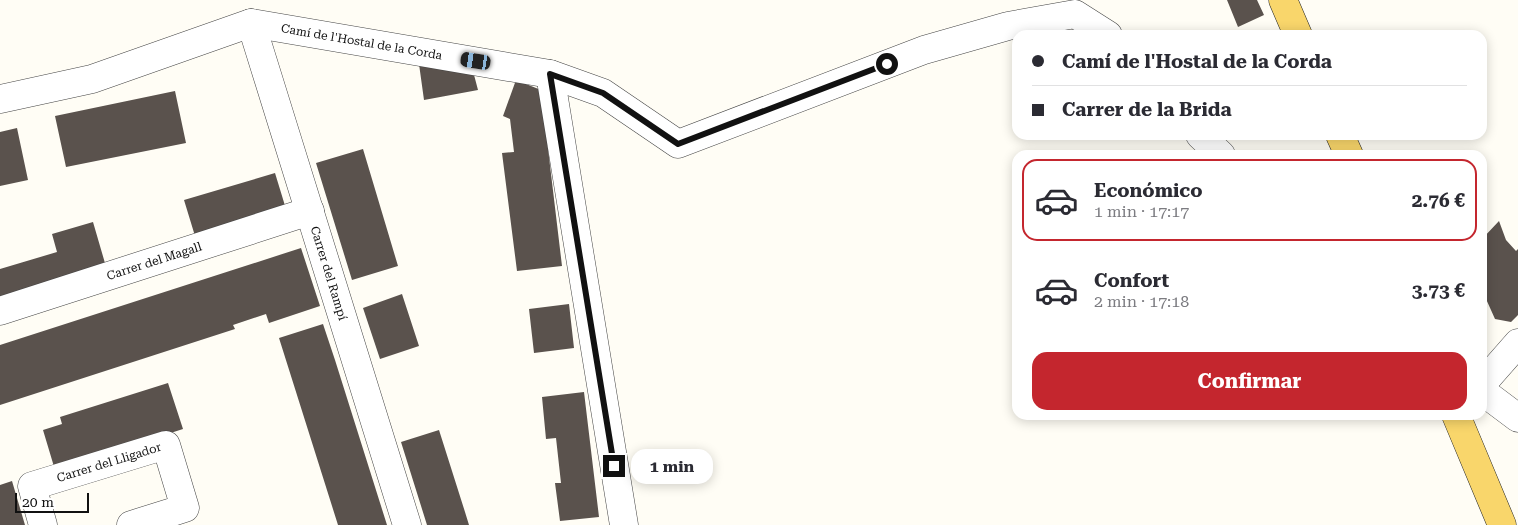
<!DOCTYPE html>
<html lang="es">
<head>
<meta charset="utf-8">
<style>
	body { margin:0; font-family:"Roboto Serif",serif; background:#f2f2f3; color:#2b2b33; height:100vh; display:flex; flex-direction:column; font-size:19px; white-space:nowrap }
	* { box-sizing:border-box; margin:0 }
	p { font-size:16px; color:#7c7c81 }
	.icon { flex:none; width:28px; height:28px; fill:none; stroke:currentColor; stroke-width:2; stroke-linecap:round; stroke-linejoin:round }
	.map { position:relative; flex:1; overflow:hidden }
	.sheet { position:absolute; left:1012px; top:150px; width:475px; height:270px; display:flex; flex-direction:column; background:#fff; border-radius:15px; box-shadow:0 2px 12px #0003 }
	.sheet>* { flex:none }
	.guide { position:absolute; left:1012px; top:30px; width:475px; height:110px; border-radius:15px; box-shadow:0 2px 12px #0003; display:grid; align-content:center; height:110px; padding:0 20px; background:#fff }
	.scale { position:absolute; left:15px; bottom:12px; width:74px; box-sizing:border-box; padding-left:5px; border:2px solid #111; border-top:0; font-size:14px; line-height:18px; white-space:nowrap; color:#111; -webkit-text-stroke:4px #fff; paint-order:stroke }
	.end { position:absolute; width:22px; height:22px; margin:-11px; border:6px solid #111; background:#fff; box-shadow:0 0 0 2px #fff }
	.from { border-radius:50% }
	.bubble { position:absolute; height:35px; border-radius:15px; background:#fff; box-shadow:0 2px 12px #0003; font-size:16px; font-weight:700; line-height:35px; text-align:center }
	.car { position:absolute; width:15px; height:30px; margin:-15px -8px; border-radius:6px; box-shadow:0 0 4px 1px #0007; background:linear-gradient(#222 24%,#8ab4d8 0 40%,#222 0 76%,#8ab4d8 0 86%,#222 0) }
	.guide b { display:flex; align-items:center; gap:18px; height:48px; font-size:19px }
	.guide b+b { border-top:1px solid #e1e1e2 }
	.guide i { width:12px; height:12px; background:#2b2b33 }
	ul { padding:9px 0 0; list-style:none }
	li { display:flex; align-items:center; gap:15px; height:82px; margin:0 10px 8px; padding:0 10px; border:2px solid transparent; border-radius:15px }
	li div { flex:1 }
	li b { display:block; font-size:19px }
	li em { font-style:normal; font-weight:700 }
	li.selected { border-color:#c4262e }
	li>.icon { width:45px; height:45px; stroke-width:1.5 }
	.button { display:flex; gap:10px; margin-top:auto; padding:10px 20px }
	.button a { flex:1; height:58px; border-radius:15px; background:#c4262e; color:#fff; font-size:20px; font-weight:700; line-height:58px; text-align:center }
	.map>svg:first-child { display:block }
	.building { fill:#5a524d }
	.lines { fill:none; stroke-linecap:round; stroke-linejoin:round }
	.minor-casing { stroke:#444; stroke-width:29 }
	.major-casing { stroke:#222; stroke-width:29 }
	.minor { stroke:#fff; stroke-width:28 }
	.major { stroke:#f9d66b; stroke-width:28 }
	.route { stroke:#111; stroke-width:6 }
	.labels { text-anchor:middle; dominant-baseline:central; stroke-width:5; stroke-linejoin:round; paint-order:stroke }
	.street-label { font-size:12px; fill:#111; stroke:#fff }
</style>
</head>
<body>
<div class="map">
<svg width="1518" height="525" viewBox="0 0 1518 525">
	<rect width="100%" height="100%" fill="#fffdf5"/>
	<path class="building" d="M1227,0h30l7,15 -26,12z
		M419,64l54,7 5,19 -54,10z
		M516,80l25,10 21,176 -45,5 -15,-118 12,-1 -4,-33 -7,-3z
		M175,91l11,52 -120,24 -11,-51z
		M17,128l11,52 -28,6v-54z
		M363,149l35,117 -46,14 -36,-117z
		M275,173l11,36 -91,27 -11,-36z
		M1499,221l7,19 10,11 2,-2v66l-7,7 -16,-3 -13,-29v-51z
		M93,222l14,48 -107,31v-32l57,-17 -5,-18z
		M301,248l19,58 -51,17 -3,-9 -33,11 2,4 -235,76v-60z
		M402,294l17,52 -39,13 -17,-51z
		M569,304l5,44 -40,5 -5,-44z
		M323,324l12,36 52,165h-49l-59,-187z
		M168,383l15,46 -128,41 -12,-40 19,-6 -2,-7z
		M584,392l15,125 -39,4 -5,-38h6l-5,-45 -10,1 -4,-42z
		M439,430l26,82 4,13h-42l-26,-83z
		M12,481l13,44h-25v-40z"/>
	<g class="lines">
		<g class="minor-casing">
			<g id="minor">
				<path id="s1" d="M251,23l156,502"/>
				<path d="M550,74l74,451"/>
				<path id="s2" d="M0,99l92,-20 159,-56 299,51 53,19 75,51 246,-94 84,-24 67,-12 33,21"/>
				<path d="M1200,135l21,20"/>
				<path id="s3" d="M0,311l310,-100"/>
				<path d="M1482,384l36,-41"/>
				<path d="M1482,391l36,27"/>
				<path id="s4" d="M43,525l-11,-39 134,-41 19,63 -54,17"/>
			</g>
		</g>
		<g class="major-casing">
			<path id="major" d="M1283,0l15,35
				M1340,135l9,20
				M1456,415l46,110"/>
		</g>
		<use href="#minor" class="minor"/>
		<use href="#major" class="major"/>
	</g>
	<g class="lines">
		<path class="route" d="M614,466l-64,-392 53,19 75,51 209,-80"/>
	</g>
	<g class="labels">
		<g class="street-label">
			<text stroke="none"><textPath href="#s2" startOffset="375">Camí de l'Hostal de la Corda</textPath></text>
			<text stroke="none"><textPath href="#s3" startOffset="162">Carrer del Magall</textPath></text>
			<text stroke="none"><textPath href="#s1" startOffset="262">Carrer del Rampí</textPath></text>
			<text stroke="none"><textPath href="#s4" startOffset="121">Carrer del Lligador</textPath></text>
		</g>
	</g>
</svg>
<div class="scale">20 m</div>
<i class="end from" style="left:887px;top:64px"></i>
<i class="end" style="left:614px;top:466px"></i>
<div class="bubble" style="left:631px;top:449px;width:82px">1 min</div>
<i class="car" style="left:476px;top:61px;rotate:279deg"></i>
<div class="guide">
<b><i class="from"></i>Camí de l'Hostal de la Corda</b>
<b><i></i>Carrer de la Brida</b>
</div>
<section class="sheet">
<ul>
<li class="selected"><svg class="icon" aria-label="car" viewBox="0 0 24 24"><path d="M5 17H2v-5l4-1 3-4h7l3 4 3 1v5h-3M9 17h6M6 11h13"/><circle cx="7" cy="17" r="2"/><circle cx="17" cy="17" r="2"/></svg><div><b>Económico</b><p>1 min · 17:17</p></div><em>2.76 €</em></li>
<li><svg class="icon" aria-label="car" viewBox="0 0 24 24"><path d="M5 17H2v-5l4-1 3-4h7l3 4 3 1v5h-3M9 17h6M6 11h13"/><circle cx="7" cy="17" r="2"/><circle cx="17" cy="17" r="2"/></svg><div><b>Confort</b><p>2 min · 17:18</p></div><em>3.73 €</em></li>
</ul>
<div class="button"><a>Confirmar</a></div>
</section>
</div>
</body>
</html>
